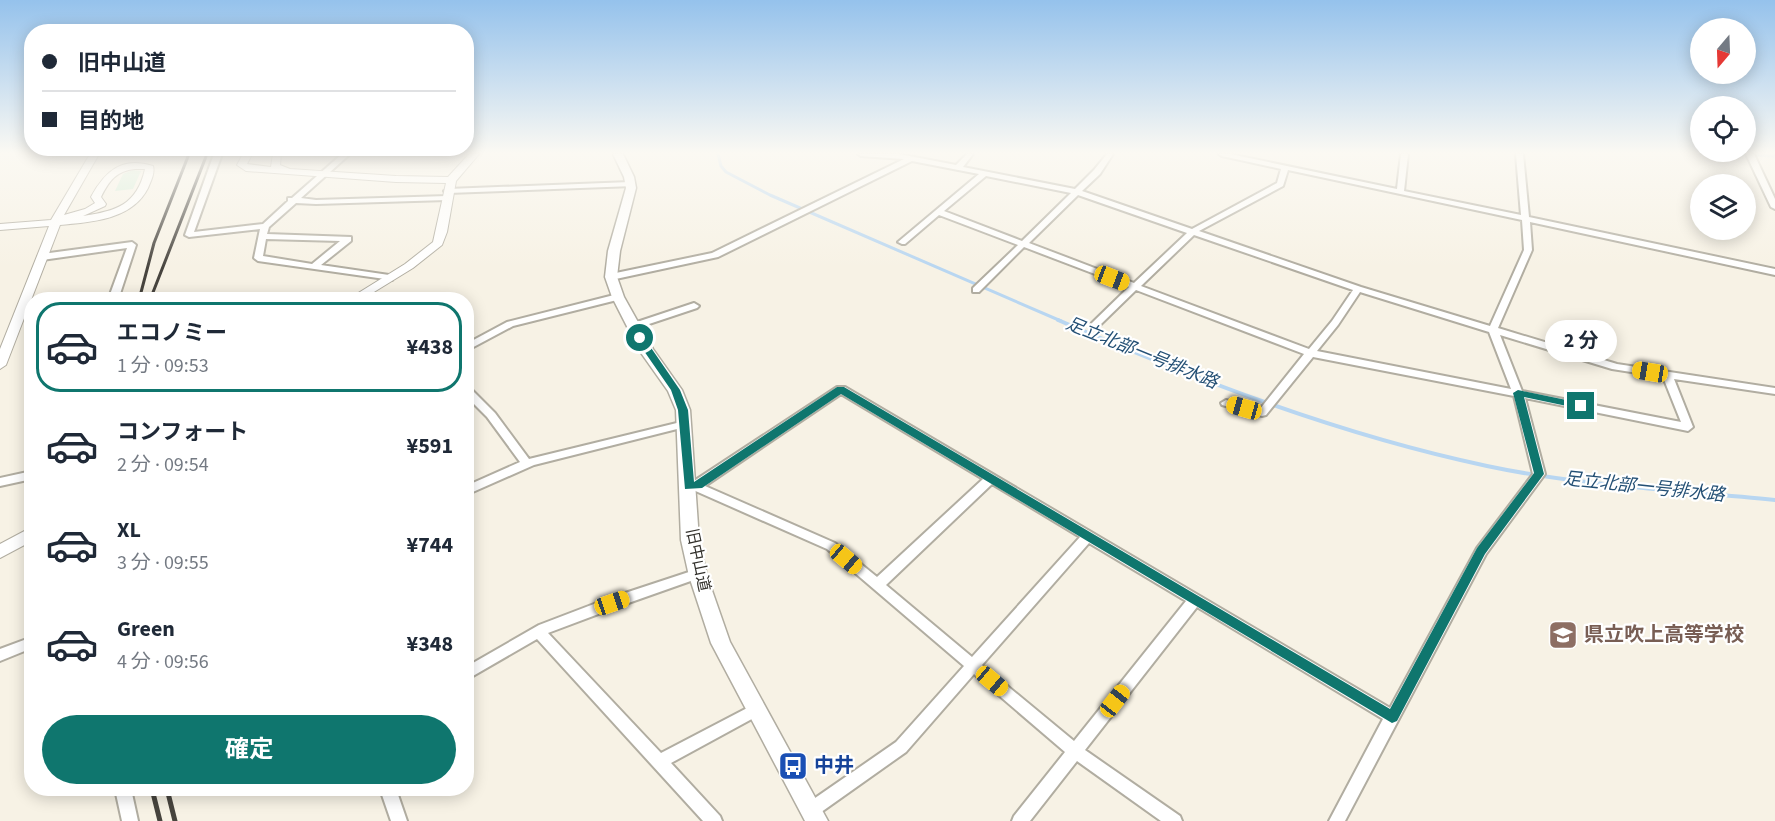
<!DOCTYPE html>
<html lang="ja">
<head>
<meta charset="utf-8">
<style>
	body { margin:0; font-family:"Source Sans 3","Noto Sans JP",sans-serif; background:#f6f6f7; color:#1f2937; height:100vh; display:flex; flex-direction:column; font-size:22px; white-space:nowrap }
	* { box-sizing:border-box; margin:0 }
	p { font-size:20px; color:#747a83 }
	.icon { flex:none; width:33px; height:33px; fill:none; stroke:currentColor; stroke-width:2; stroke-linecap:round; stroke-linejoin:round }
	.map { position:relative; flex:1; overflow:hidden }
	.side { position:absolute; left:24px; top:292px; width:450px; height:504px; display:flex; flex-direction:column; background:#fff; border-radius:24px; box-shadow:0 3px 15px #0003 }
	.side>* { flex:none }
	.banner { position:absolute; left:24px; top:24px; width:450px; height:132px; border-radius:24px; box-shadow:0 3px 15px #0003; display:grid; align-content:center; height:132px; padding:0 18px; background:#fff }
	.needle { width:39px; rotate:199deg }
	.controls { position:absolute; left:1690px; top:18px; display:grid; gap:12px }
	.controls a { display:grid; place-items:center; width:66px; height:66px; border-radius:50%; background:#fff; box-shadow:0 3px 15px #0003; font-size:30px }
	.end { position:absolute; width:27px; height:27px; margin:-14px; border:8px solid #0f766e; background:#fff; box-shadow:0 0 0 3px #fff }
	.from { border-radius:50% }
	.bubble { position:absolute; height:42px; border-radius:21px; background:#fff; box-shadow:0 3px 15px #0003; font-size:20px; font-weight:700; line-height:42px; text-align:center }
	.car { position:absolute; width:18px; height:36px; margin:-18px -9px; border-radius:8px; box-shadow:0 0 4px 2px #0007; background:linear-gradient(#f5c518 24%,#345 0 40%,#f5c518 0 76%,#345 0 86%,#f5c518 0) }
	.banner b { display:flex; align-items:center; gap:21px; height:57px; font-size:22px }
	.banner b+b { border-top:2px solid #e0e1e3 }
	.banner i { width:15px; height:15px; background:#1f2937 }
	ul { padding:10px 0 0; list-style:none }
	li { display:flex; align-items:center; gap:18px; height:90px; margin:0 12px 9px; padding:0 6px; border:3px solid transparent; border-radius:24px }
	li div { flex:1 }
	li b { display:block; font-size:22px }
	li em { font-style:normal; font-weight:700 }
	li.on { border-color:#0f766e }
	li>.icon { width:54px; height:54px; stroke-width:1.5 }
	.primary-button { display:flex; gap:12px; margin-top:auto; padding:12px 18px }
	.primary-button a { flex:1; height:69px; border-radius:36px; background:#0f766e; color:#fff; font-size:24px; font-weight:700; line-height:69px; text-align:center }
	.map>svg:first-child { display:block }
	.green { fill:#cfebd4 }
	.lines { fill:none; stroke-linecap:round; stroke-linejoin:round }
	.stream-far1 { stroke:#b8d6f1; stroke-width:3 }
	.stream { stroke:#b8d6f1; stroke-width:4 }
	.minor-casing { stroke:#b1ada1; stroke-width:4 }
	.tertiary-casing { stroke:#b1ada1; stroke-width:2 }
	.secondary-casing { stroke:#b1ada1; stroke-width:3 }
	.minor { fill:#fff; fill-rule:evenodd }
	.tertiary { fill:#fff; fill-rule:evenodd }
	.secondary { fill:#fff; fill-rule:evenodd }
	.rail-far1 { stroke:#47443e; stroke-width:3 }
	.rail { stroke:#47443e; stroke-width:5 }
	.route { fill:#0f766e }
	.labels { text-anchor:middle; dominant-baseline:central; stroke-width:4.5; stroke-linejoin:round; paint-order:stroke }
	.street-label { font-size:16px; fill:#32302b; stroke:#fff }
	.water-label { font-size:18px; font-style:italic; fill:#245075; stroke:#fff }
	.near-education-label { font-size:20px; font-weight:bold; fill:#785e54; stroke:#fff; text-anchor:start }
	.near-transit-label { font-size:20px; font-weight:bold; fill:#164399; stroke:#fff; text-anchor:start }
</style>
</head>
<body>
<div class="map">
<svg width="1775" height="821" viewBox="0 0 1775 821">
	<rect width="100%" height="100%" fill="#f7f2e5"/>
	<path class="green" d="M133,170l8,1 -8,18 -18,2 8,-17z"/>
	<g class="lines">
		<path class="stream-far1" d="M718,154l3,12 5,6 44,23 291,126
			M1726,154l49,2"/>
		<path class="stream" d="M1058,320c137,59 282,115 429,146 94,20 192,24 288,34"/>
		<g class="minor-casing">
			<path id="minor" d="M214,154h8l-28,78 69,-8 25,-23v-3h4l50,-44h8l-49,44 15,2 131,-4 4,2 -4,2 -131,4 -20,-1 -27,24 -2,7 84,3v4l-30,24 68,10 3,1v4l-134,-19 -4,-3 6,-29 -71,8 -4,-2zM266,239l74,2 -28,23 -49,-8z
				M858,154h41l57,11 11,-11h6l-10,13 112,22 19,-19 13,-16h6l-13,20 -18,17 110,38 85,-46 4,-14 -59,-13 -3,-2h11l167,35 4,-35h7l-4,37 117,24 -5,-61h7l6,63 246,52v6l-245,-53 2,28 -34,78 119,36 158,24v6l-101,-15 19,48 -5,4 -163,-33 20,76 -59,80 -141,267h-16l54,-102 -186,-112 -112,143 95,66 2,5h-21l-84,-60 -47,60h-18l2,-5 51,-64 -91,-78 -68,78 -89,63 -6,3 -6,-3 -2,-5 2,-5 91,-63 68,-76 -137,-117 -136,-60 -2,-3 2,-3 146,-96h8l545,321 87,-160 56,-74 -19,-78 -201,-39 -47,58 -4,1 -40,-11 -1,-2 5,-3 34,9 44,-55 -168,-64 -37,36h-6l-2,-2 2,-2 36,-35 -105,-40 -45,45h-6v-4l45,-43 -79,-30 -34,29h-3l-4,-2 81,-68 -67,-13 -194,96 -107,23 -4,-3 4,-3 101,-21 192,-94 -43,-3zM1288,170l234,50 2,30 -34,76 -129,-39 -162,-56 84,-45zM986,176l85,17 -49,48 -78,-30zM1078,195l109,38 -53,50 -105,-40zM1194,235l159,55 -21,31 -23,28 -168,-63zM1360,292l129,40 22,57 -194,-38 21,-26zM1500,335l112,34 51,8 18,45 -159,-31zM841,394l142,85 -106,98 -42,-34 -130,-57zM992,484l88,53 -108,120 -86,-72zM1089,543l97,58 -112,140 -92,-76z
				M1746,154h8l21,45v10l-4,-2z
				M630,182h3v4l-185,7 -4,-2 4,-2z
				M132,242l4,3 -18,55h-10l19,-52 -85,12 -4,-3 4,-3z
				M618,294l3,1 2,2 -2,2 -108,27 -47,25v-7l41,-22z
				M694,303l5,3 -2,2 -63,21 -5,-3 2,-2z
				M466,387l4,1 25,25 34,46 156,-38 5,3 -5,3 -151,38 -68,30v-9l54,-24 -33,-45 -21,-21z
				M32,471v8l-32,7v-8z
				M698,569l4,2 2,3 -2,3 -85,30 -69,26 113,120 90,-47 5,-2 5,2 2,4 -2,4 -90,49 49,53 2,5h-19l-166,-182 -71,41v-13l73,-42 68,-26z
				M32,637v11l-32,13v-12z
				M115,789h16l7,32h-16z
				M380,789h16l11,32h-16z"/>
		</g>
		<g class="tertiary-casing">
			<path id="tertiary" d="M90,154h9l-35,61 21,-6 10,-6 -4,-6c14,-26 31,-41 62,-31 2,7 -2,15 -5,22 -16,32 -57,34 -88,37l-54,140 -6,4v-20l49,-123 -49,4v-6l51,-4zM135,169h10c-8,36 -29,42 -62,47l22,-10 1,-2 -5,-7c8,-16 15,-26 34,-28z
				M243,154h9l-5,10 24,3 2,-13h8l-1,11 10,4 106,7 52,1 21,-23h10l-23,27 -9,51 -5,13 -29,23 -52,32h-14l58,-36 28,-22 13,-59 -50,-1 -150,-11 -9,-6z
				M32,527v14l-32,17v-14z"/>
		</g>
		<g class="secondary-casing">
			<path id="secondary" d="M613,154h10l11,23 2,11 -16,63 -3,26 7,20 29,52 29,41 8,20 9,130 8,36 23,66 98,179h-23l-94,-178 -22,-67 -8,-36 -5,-130 -8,-19 -29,-41 -27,-53 -7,-20 3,-26 18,-63 -2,-11z"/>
		</g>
		<use href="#minor" class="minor"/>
		<use href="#tertiary" class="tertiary"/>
		<use href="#secondary" class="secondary"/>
		<path class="rail-far1" d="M139,300l15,-57 35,-89
			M150,300l57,-146"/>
		<path class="rail" d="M152,789l8,32
			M167,789l8,32"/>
	</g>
	<linearGradient id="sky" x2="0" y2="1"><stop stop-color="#95c2ec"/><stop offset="0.57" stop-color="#fbf9f3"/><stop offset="1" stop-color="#fbf9f3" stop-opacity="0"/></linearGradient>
	<rect width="1775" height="268" fill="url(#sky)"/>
	<path class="route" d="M637,336h6l37,54 8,20 6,72 143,-95h7l546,322 87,-161 57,-75 -21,-80 5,-3 63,13 5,3 -5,3 -57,-12 20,77 -59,80 -88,167 -5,2 -551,-329 -139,94 -17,1 -7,-79 -7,-20 -36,-52z"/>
	<defs>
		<g id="school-square" transform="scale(1.5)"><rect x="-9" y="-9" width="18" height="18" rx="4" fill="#8d6e63" stroke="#fff"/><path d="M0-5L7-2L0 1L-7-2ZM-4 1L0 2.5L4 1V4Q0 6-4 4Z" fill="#fff"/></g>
		<g id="bus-square" transform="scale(1.5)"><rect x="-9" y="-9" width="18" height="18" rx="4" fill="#1a4fb4" stroke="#fff"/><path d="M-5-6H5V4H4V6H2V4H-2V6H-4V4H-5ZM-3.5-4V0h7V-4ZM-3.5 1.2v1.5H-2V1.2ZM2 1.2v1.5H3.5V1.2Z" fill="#fff"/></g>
	</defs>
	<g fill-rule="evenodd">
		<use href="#school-square" x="1563" y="635"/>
		<use href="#bus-square" x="793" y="766"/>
	</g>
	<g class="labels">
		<g class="street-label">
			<text transform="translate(698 560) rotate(78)">旧中山道</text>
		</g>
		<g class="water-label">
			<text transform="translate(1142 353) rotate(22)">足立北部一号排水路</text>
			<text transform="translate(1644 487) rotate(6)">足立北部一号排水路</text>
		</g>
		<g class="near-education-label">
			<text x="1584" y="635">県立吹上高等学校</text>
		</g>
		<g class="near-transit-label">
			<text x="814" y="766">中井</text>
		</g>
	</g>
</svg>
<div class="controls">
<a><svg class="needle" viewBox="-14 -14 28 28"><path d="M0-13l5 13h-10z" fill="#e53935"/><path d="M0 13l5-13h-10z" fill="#747a83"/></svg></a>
<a><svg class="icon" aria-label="locate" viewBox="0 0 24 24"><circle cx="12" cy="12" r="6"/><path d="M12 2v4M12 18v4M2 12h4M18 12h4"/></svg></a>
<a><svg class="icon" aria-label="layers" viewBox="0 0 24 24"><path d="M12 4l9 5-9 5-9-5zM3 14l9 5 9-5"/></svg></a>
</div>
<i class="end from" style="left:640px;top:338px"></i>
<i class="end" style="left:1581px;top:406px"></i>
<div class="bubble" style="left:1545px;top:320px;width:72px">2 分</div>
<i class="car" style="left:1112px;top:278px;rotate:111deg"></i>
<i class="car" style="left:1650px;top:372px;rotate:279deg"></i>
<i class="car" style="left:1244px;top:408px;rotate:286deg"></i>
<i class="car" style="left:846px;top:559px;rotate:130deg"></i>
<i class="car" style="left:612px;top:603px;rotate:71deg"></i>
<i class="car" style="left:992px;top:681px;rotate:130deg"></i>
<i class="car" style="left:1115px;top:701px;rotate:38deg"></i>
<div class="banner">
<b><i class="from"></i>旧中山道</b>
<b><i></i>目的地</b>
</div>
<section class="side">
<ul>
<li class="on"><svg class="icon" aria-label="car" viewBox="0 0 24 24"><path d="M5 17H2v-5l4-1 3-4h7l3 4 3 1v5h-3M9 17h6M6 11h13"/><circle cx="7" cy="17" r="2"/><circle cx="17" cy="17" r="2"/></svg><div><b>エコノミー</b><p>1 分 · 09:53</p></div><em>¥438</em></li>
<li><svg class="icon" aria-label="car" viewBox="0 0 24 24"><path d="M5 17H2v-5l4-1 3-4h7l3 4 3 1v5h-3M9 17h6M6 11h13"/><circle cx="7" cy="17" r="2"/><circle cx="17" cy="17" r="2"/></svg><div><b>コンフォート</b><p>2 分 · 09:54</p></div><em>¥591</em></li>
<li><svg class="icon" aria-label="car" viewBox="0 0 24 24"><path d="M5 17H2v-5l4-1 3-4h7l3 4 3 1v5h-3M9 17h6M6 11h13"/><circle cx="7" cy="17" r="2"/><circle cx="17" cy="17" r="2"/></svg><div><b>XL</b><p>3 分 · 09:55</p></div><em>¥744</em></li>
<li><svg class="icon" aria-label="car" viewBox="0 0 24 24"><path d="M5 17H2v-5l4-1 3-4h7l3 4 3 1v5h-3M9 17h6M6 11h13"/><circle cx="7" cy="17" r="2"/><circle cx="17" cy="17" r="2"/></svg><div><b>Green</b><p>4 分 · 09:56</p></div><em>¥348</em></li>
</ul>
<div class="primary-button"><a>確定</a></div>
</section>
</div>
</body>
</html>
